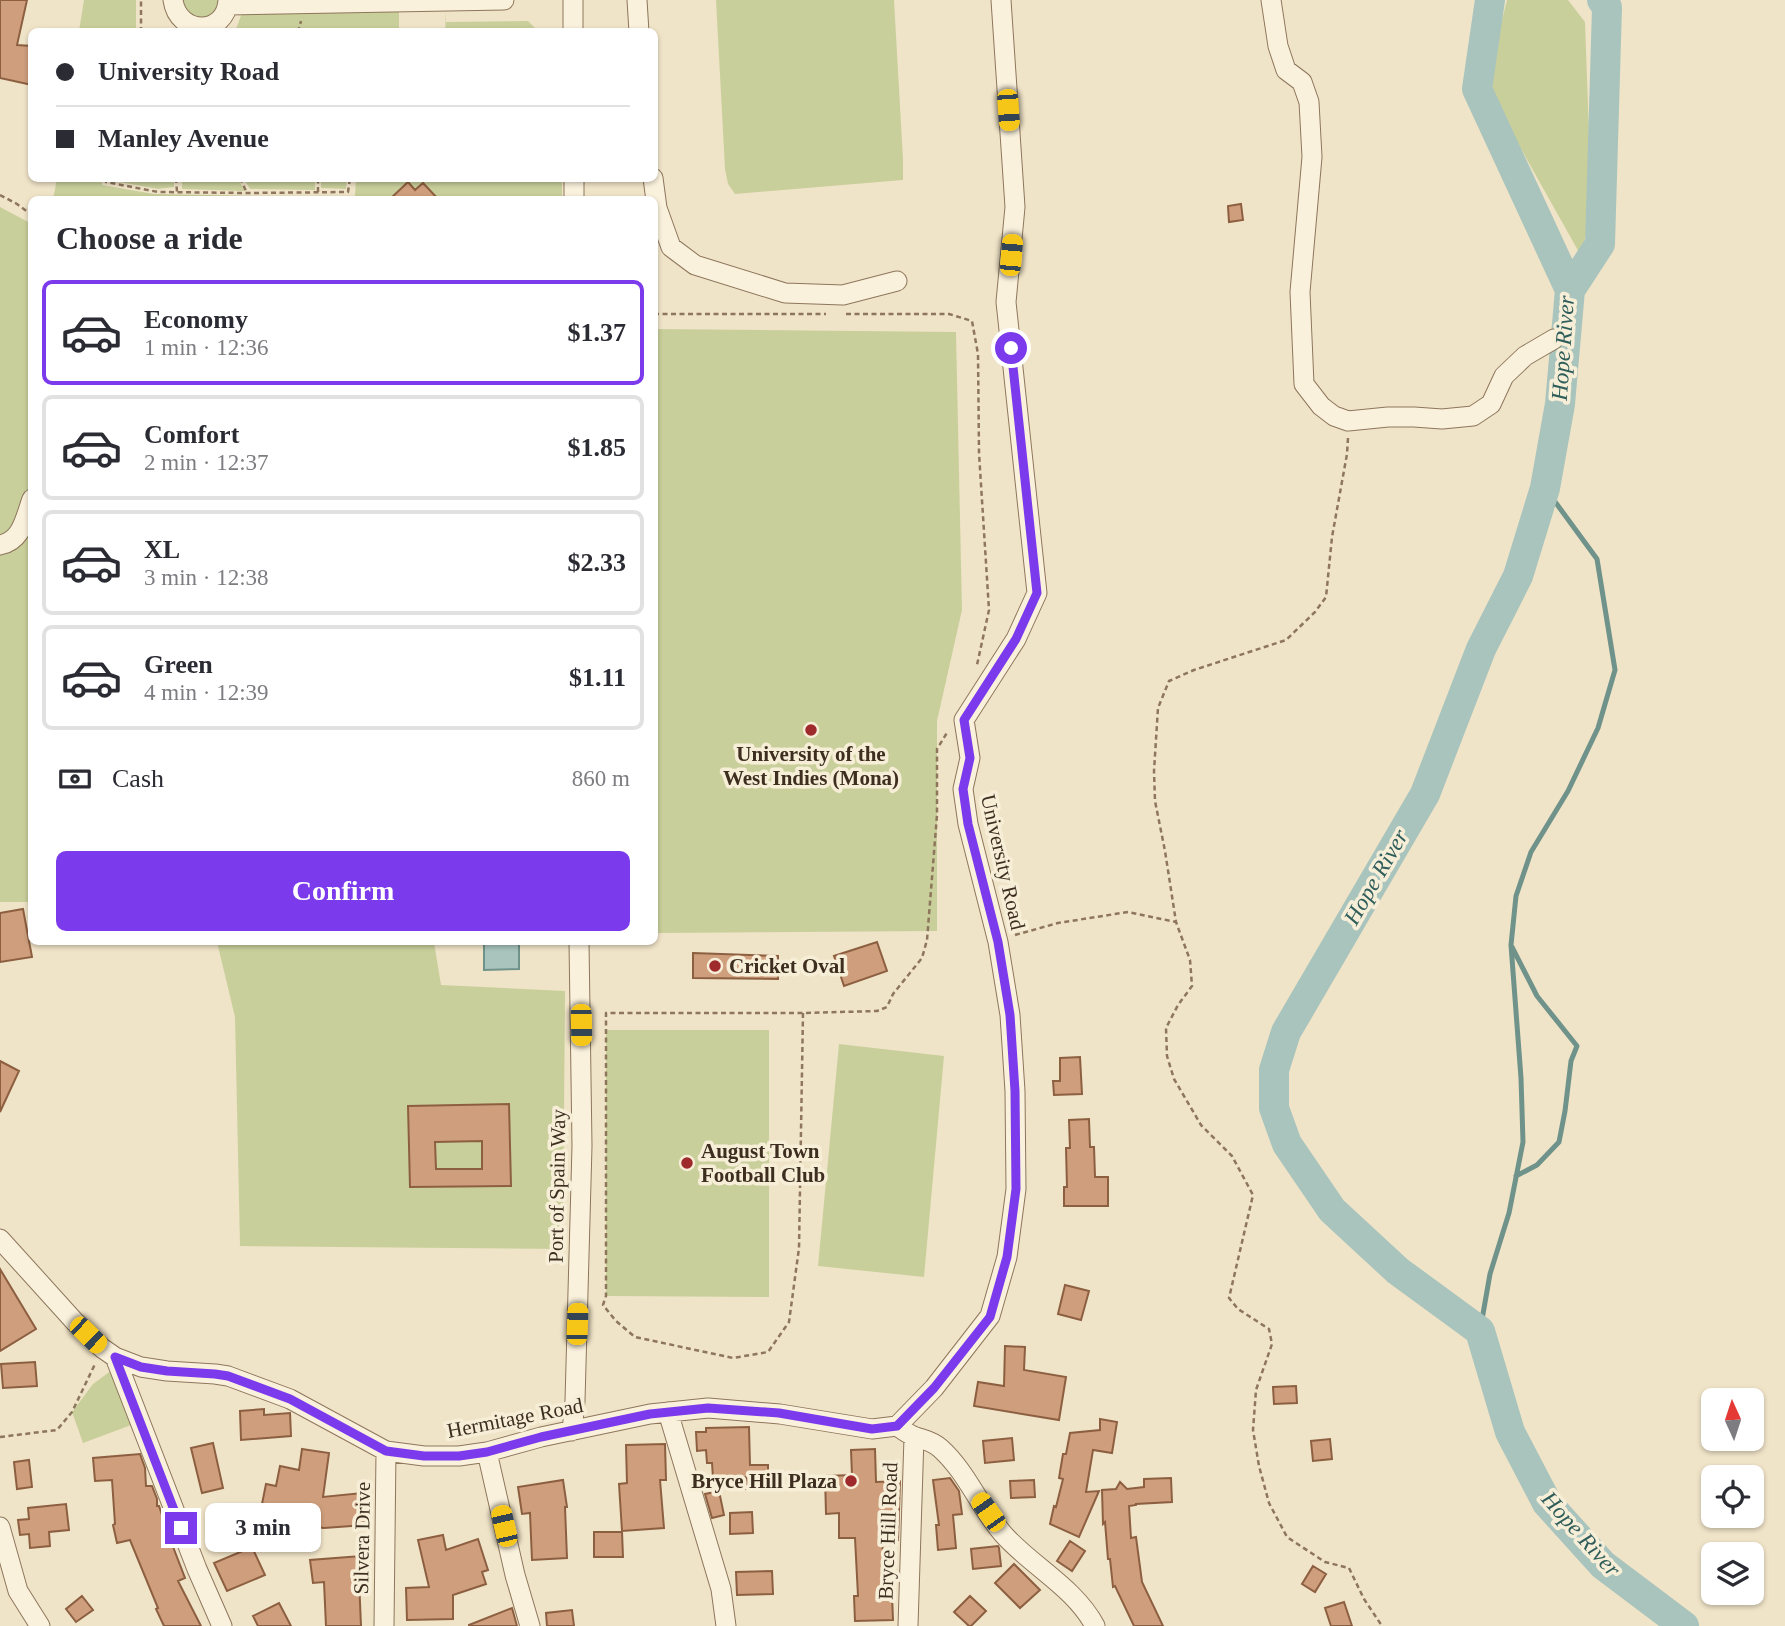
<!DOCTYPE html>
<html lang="en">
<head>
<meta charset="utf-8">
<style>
	body { margin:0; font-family:"Times New Roman",serif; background:#f2f2f3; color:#2b2b33; height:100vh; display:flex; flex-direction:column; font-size:26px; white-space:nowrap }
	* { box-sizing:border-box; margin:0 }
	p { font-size:23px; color:#7c7c81 }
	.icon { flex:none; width:38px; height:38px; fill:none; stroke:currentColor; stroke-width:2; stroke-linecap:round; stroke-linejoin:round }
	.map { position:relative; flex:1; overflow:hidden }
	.sheet { position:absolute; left:28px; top:196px; width:630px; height:749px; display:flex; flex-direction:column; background:#fff; border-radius:10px; box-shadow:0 2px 5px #0004 }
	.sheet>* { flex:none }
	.top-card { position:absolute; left:28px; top:28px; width:630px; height:154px; border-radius:10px; box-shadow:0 2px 5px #0004; display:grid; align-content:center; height:154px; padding:0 28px; background:#fff }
	.needle { width:46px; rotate:357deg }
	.fabs { position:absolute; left:1701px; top:1388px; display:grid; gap:14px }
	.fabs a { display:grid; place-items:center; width:63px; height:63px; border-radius:10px; background:#fff; box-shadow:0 2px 5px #0004; font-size:35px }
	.end { position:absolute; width:32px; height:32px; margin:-16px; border:9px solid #7c3aed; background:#fff; box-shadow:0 0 0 4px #fff }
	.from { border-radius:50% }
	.bubble { position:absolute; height:49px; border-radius:10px; background:#fff; box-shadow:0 2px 5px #0004; font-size:23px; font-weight:700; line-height:49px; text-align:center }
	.car { position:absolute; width:21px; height:42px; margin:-21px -10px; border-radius:9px; box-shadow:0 0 5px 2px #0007; background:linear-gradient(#f5c518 24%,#345 0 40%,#f5c518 0 76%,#345 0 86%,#f5c518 0) }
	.top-card b { display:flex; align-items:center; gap:24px; height:66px; font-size:26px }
	.top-card b+b { border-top:2px solid #e1e1e2 }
	.top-card i { width:18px; height:18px; background:#2b2b33 }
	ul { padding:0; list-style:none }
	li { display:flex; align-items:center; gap:21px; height:105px; margin:0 14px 10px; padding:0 14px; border:4px solid #e1e1e2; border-radius:10px }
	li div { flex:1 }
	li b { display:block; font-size:26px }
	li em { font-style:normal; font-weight:700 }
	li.selected { border-color:#7c3aed }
	li>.icon { width:63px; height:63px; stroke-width:1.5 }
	h2 { padding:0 28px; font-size:32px; line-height:84px }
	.pay { display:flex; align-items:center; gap:18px; height:77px; padding:0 28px; font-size:26px }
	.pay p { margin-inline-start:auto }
	.action { display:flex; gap:14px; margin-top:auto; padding:14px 28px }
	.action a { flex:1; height:80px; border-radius:10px; background:#7c3aed; color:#fff; font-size:28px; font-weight:700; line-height:80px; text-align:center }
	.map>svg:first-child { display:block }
	.green { fill:#c9cf9b }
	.water { fill:#a9c4bc; stroke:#6f938a; stroke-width:2 }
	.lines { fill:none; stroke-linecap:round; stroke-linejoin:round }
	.stream { stroke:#6f938a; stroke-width:5 }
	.river { stroke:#a9c4bc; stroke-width:30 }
	.building { fill:#cf9f7d; stroke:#8d5f41; stroke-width:2; fill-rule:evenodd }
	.minor-casing { stroke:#8d765c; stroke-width:21 }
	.path { stroke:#8d765c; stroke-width:2.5; stroke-dasharray:5 3.5; stroke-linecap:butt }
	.minor { stroke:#faf1dc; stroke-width:19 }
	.route { stroke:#7c3aed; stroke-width:9 }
	.poi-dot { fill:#9e2a2b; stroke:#f7eed8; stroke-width:2.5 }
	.labels { text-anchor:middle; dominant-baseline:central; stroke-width:7; stroke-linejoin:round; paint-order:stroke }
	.poi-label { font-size:21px; font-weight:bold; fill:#3d2e20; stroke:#f7eed8; text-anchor:start }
	.street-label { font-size:21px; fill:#3d2e20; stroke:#f7eed8 }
	.water-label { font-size:23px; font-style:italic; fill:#2f5d5a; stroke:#f7eed8 }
</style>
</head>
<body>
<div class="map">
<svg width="1785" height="1626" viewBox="0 0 1785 1626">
	<rect width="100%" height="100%" fill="#f0e4c8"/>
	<path class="green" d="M84,0h52v31h-57z
		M180,0h42l-9,17 -20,3z
		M716,0h178l9,159v21l-168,14 -7,-10 -3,-15z
		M1507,0h61l17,22 7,195 -12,37 -91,-162 13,-72z
		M243,10l156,1v20l-164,1z
		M446,11v11l82,-1 10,10h-93z
		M57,178l45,1v6l52,9 194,4 7,-2 1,-17h206v21h-509z
		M109,178l65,1v8l-16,2 -49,-9z
		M182,179h56l7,12 -63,-2z
		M244,179h71v11l-65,-1z
		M321,179h26l-1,10 -25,-1z
		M0,207l32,17 -1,679 -1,-1h-30z
		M655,329l301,3 6,278 -25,111v210l-282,2z
		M217,942h217l7,43 124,6 -2,258 -323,-3 -5,-229z
		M606,1030h163v267l-163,-1z
		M839,1044l105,12 -20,221 -106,-11z
		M116,1367l26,54 -59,22 -11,-31 21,-28z"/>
	<path class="water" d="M484,942h35v27l-35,1z"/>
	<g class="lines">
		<path class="stream" d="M1512,947l25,49 40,50 -6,15 -6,50 -6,31 -22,23 -21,11
			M1480,1331l10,-57 19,-61 14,-71 -2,-64 -10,-133 5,-49 15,-44 37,-61 30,-63 17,-58 -18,-111 -52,-71"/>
		<path class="river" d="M1490,0l-13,89 93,201 -10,114 -15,84 -27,88 -37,73 -56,145 -139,238 -12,38v38l13,36 45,66 66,61 82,60 30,101 37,71 56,62 81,61
			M1570,290l30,-46 7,-237 -5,-7"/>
	</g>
	<path class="building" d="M0,0h27l-10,45 15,1v39l-32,-7z
		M408,182l7,8 8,-7 16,17h-50z
		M1241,204l2,16 -14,2 -1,-16z
		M23,909l9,48 -32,5v-49z
		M877,942l10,29 -43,15 -10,-30z
		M693,953l85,3v23l-85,-1z
		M1080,1057l2,37 -28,1 -1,-14h7v-23z
		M0,1061l19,10 -19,41z
		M509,1104l2,82 -101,1 -2,-81zM482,1141v28h-46l-1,-27z
		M1089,1119l1,28h4l1,30h13v29h-44v-19h3l-1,-39h4l-1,-28z
		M0,1269l36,60 -36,22z
		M1065,1285l24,6 -8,29 -23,-6z
		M1005,1346l20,1 -1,23 42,7 -7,43 -85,-14 4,-24 26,4z
		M35,1362l2,24 -34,2 -2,-24z
		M1296,1386l1,17 -23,1 -1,-17z
		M264,1409v6l26,-2 1,23 -50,4 -1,-29z
		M1100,1419l17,3 -5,31 -19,-3 -7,42 13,-1 -20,46 -29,-13 4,-18 2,1 7,-28 -4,-1 4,-24h3l4,-21 30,-3z
		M749,1427l1,38h18v24h-22v-12l-33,1 -1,-15h-5l-1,-13 -9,1 -1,-19h10v-4z
		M1012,1438l2,22 -29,3 -2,-22z
		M1330,1439l2,20 -19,2 -2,-20z
		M213,1443l10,45 -21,5 -11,-45z
		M665,1444l1,36h-6l4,48 -42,3 -3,-47 8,-1 -1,-38z
		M302,1449l27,4 -6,44 39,-4 3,32 -41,3 -40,-5 -1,6 -25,-5 8,-40 10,2 4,-20 19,4z
		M875,1449l1,33 24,-1 -2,59h-16l4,55h6l1,25 -38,1 -1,-25h4l-3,-58h-16v-25l-13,1 -1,-38 27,-1 -1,-25z
		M140,1454l5,14 1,18h6l5,13v7h2l11,33 15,39 -7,3 23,45h-37l-8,-17 2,-1 -28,-68 -13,3 -4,-18 2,-1 -3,-44 -17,1 -2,-23z
		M29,1460l3,27 -15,2 -3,-27z
		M950,1478l9,13 3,23 -9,1 3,33 -18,2 -2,-25h3l-6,-45z
		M1171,1478l1,24 -36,2v1l-7,1 2,32 5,-1 6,45 21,44h-29l-19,-40 -2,1 -3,-28h-2l-3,-37 -2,2 -1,-34 14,-1 4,-7 7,7 17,-2v-8z
		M563,1480l4,27h-2l2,51 -35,2 -2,-47 -8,1 -4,-27z
		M1034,1480l1,17 -24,1 -1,-17z
		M719,1491l5,24 -12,3 -7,-24z
		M66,1504l3,26 -20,2 1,14 -20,2 -1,-14 -9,1 -2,-15 11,-1 -1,-11z
		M752,1512l1,21 -23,1v-21z
		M594,1532h28l1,25h-29z
		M443,1535l3,15 32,-11 10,31 -6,2 4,12 -33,11v24l-46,1 -1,-32 23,-1 -11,-47z
		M1070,1541l15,10 -13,20 -15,-10z
		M998,1546l1,2 2,18 -28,3 -2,-20z
		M252,1547l13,28 -38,16 -13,-28z
		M361,1556l2,23h-4l2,47h-35l-2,-44 -11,1 -3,-23z
		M1014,1564l26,26 -20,18 -25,-25z
		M1313,1566l13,8 -11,18 -13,-8z
		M772,1571l1,23 -36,1 -1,-23z
		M82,1596l11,14 -17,12 -10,-13z
		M970,1596l16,15 -15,15h-2l-15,-14z
		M1344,1602l8,24h-21l-6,-18z
		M279,1603l12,23h-33l-5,-10z
		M512,1608l5,18h-48v-1z
		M572,1610l2,16h-27l-1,-13z"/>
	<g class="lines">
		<g class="minor-casing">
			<path id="minor" d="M173,0c5,36 53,36 55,0
				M573,0v32
				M637,0l2,32
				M1271,0l7,46 8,24 16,12 7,20 3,55 -12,135 4,92 17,22 13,10 14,5 40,-4h26l28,2 31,-3 18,-12 13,-28 21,-20 29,-17
				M228,5l276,-5
				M574,178v22
				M653,178l4,30 14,39 24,18 90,28 58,2 54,-14
				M0,545c22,-4 25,-27 32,-46
				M0,1239l75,83 27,26 13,9 26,10 26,4 48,3 13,2 62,23 96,52 38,5h35l28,-4 54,-15 109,-23 58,-6 72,6 92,15 25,-3
				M115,1357l82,212 25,57
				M668,1412l53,177 5,37
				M897,1426l37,-38 56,-72 17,-59 9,-68 -1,-98 -5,-76 -12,-73 -30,-118 -5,-35 7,-31 -6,-38 52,-81 21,-46 -31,-291 9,-95 -14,-207
				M897,1426c6,4 12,9 19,11 9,3 16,4 24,11 27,24 40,60 64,87 29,32 71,53 91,91
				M572,1431l3,-30 7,-255 -3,-204
				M487,1452l28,123 15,51
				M0,1527l18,64 22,35
				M384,1626l2,-175
				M908,1626l6,-189"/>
		</g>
		<path class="path" d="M141,32v-32
			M298,32l3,-11
			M106,178v4l52,10 89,1 101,-1 2,-14
			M176,178l1,14
			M240,178l7,15
			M318,192v-14
			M0,195l17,9 15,11
			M654,314h172
			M846,314h103l23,7 6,33 1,99 10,157 -12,55
			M1348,438l-1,16 -15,83 -6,60 -11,15 -29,28 -92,30 -25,11 -11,27 -4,63 1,30 10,50 11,71 14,38 2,26 -14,19 -12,23 1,28 7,23 27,46 31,31 21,39 -24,103 9,11 31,20 3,15 -16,46 -3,40 6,36 10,37 18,34 38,25 24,6 15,31 18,27
			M1015,935l43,-12 70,-11 48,10
			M803,1013l-4,235 -10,74 -21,30 -35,6 -98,-21 -19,-16 -13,-16 3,-9v-283h197l74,-2 10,-4 6,-13 29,-36 5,-18 10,-125v-66l11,-18
			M0,1437l57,-7 15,-18 23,-48"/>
		<use href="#minor" class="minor"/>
	</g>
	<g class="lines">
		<path class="route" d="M181,1528l-66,-171 26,10 26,4 48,3 13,2 62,23 96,52 38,5h35l28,-4 54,-15 109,-23 58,-6 71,5 93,16 25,-3 37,-38 56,-71 17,-60 9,-68 -1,-98 -5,-76 -12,-73 -30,-118 -5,-35 7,-31 -6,-38 52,-81 21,-46 -26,-245"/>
	</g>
	<g class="poi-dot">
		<circle cx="811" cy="730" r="7"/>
		<circle cx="715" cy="966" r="7"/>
		<circle cx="687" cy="1163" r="7"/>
		<circle cx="851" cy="1481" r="7"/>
	</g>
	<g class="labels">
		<g class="poi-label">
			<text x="811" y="754" text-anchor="middle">University of the<tspan x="811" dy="24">West Indies (Mona)</tspan></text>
			<text x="729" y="966">Cricket Oval</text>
			<text x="701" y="1151">August Town<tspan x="701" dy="24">Football Club</tspan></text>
			<text x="837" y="1481" text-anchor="end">Bryce Hill Plaza</text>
		</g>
		<g class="street-label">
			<text transform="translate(1003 862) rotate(77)">University Road</text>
			<text transform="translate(557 1186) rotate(-89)">Port of Spain Way</text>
			<text transform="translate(515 1418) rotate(-11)">Hermitage Road</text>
			<text transform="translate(888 1531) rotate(-88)">Bryce Hill Road</text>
			<text transform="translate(362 1538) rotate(-89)">Silvera Drive</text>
		</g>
		<g class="water-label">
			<text transform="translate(1563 348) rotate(-86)">Hope River</text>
			<text transform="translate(1376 877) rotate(-60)">Hope River</text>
			<text transform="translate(1581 1534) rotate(48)">Hope River</text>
		</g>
	</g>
</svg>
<div class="fabs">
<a><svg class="needle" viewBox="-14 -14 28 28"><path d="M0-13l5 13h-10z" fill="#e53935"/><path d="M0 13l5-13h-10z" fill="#7c7c81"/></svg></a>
<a><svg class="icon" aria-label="locate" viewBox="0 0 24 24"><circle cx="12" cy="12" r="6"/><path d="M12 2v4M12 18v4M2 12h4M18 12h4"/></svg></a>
<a><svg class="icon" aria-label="layers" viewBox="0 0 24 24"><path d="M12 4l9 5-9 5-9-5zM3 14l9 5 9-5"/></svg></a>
</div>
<i class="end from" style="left:1011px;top:348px"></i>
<i class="end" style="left:181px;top:1528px"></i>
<div class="bubble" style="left:205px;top:1503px;width:116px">3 min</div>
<i class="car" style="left:1008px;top:110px;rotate:176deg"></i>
<i class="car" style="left:1011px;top:255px;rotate:5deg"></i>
<i class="car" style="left:581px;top:1025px;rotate:179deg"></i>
<i class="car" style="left:577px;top:1324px;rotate:2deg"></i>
<i class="car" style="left:88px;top:1335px;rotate:134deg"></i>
<i class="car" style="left:988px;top:1512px;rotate:325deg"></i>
<i class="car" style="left:504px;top:1526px;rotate:347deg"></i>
<div class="top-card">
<b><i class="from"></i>University Road</b>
<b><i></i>Manley Avenue</b>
</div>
<section class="sheet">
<h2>Choose a ride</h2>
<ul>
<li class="selected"><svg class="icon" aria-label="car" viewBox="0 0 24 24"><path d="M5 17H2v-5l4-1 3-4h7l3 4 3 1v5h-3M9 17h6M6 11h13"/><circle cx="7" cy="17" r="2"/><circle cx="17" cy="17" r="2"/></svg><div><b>Economy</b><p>1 min · 12:36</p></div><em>$1.37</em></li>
<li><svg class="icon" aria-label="car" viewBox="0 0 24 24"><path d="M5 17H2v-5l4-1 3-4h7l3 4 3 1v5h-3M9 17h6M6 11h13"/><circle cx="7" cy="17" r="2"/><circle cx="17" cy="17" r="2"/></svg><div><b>Comfort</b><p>2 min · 12:37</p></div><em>$1.85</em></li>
<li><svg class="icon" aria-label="car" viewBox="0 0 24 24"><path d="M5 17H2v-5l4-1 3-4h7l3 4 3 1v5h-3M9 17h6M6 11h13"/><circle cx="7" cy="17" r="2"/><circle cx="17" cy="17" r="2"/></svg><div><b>XL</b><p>3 min · 12:38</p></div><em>$2.33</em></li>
<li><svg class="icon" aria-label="car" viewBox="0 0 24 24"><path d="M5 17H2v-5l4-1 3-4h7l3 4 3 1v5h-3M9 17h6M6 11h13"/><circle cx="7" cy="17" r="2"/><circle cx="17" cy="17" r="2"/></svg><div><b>Green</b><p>4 min · 12:39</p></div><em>$1.11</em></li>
</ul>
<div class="pay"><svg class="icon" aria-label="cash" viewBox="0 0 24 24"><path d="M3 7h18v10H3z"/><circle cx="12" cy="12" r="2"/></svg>Cash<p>860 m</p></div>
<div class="action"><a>Confirm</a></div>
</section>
</div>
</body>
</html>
